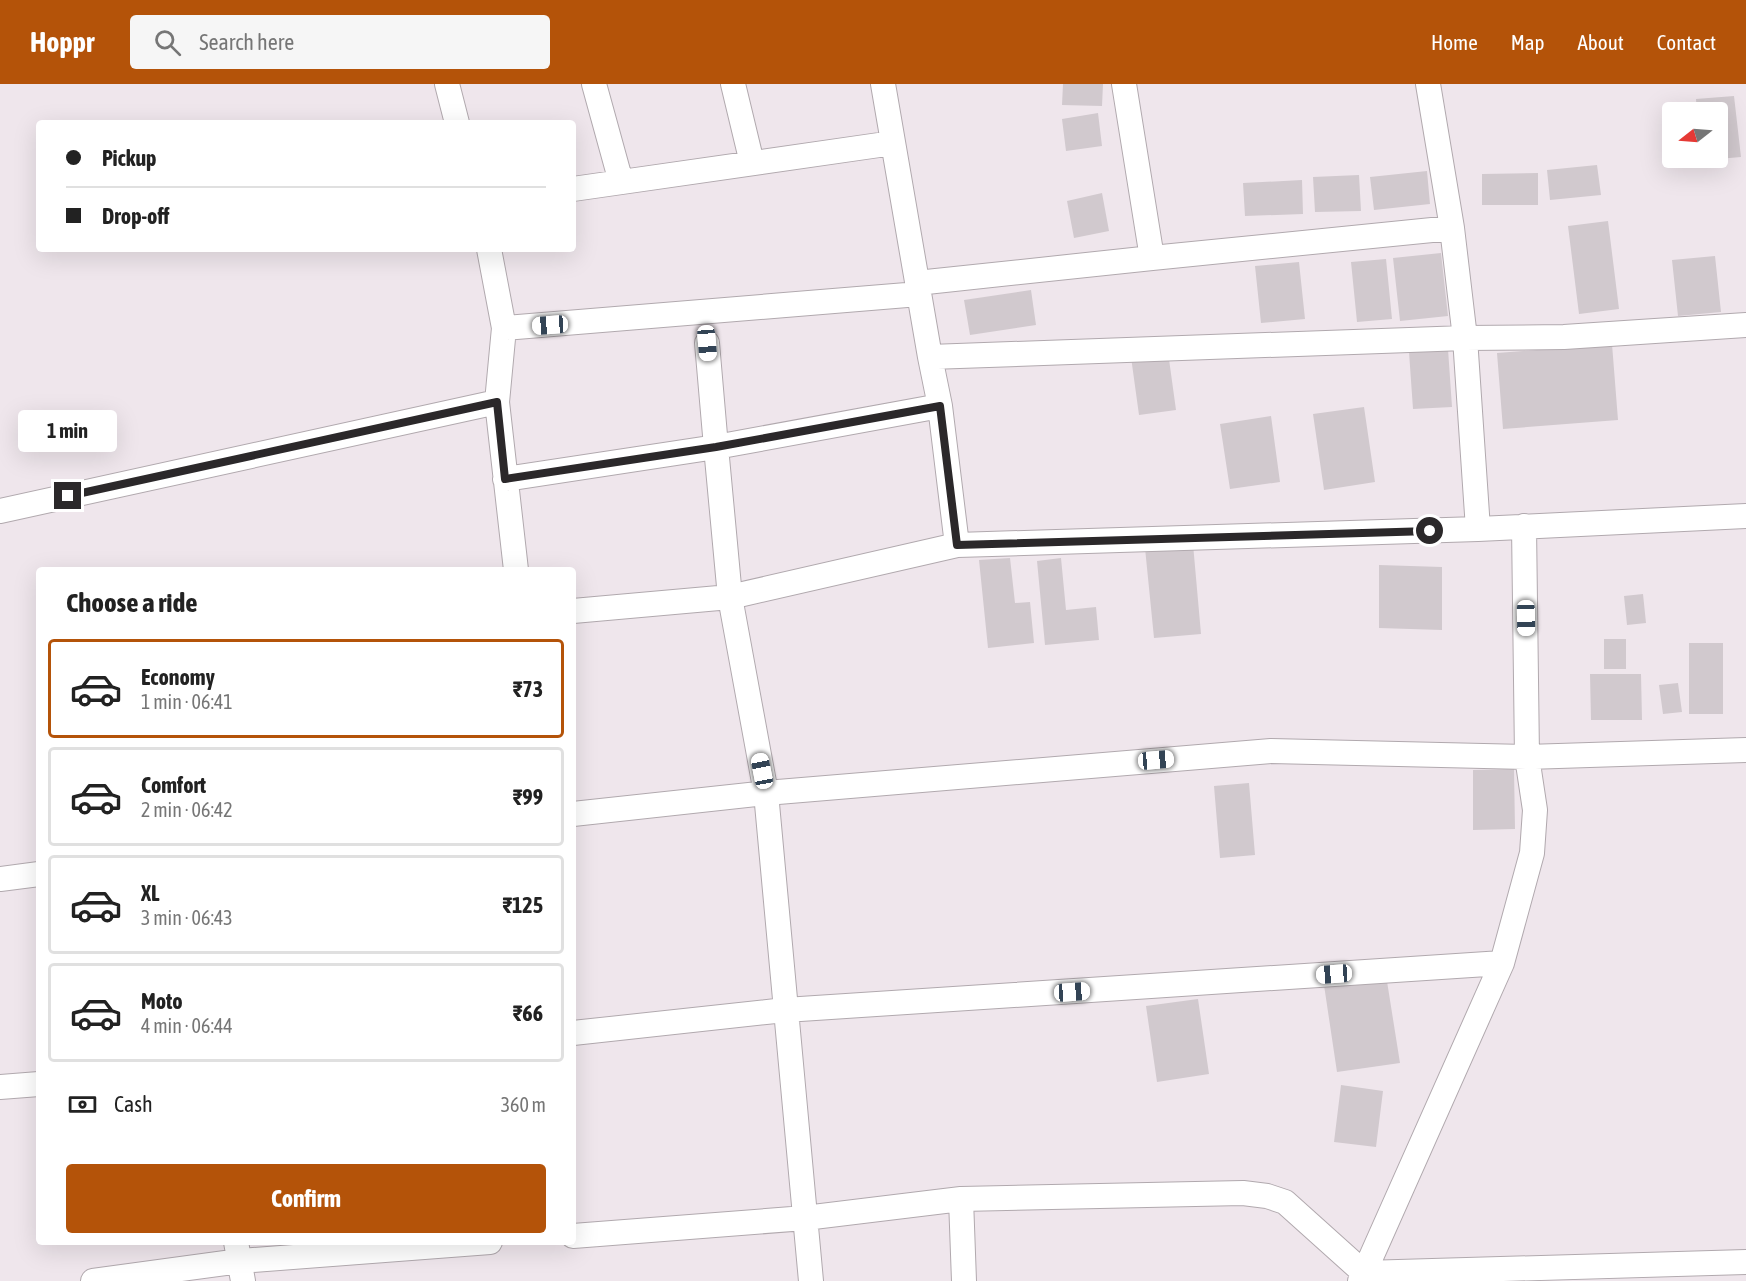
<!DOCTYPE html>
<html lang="en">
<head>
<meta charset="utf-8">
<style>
	body { margin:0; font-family:"Asap Condensed",sans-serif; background:#f6f6f6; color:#222; height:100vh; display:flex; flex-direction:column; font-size:22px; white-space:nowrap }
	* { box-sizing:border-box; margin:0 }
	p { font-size:20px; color:#767676 }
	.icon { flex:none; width:33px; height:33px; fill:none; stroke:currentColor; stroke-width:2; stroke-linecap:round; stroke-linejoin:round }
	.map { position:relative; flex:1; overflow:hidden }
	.side { position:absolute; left:36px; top:483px; width:540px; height:678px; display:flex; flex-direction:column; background:#fff; border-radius:6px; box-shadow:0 6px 24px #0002 }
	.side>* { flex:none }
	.guide { position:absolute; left:36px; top:36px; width:540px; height:132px; border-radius:6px; box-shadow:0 6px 24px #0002; display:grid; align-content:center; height:132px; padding:0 30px; background:#fff }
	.needle { width:39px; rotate:253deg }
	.buttons { position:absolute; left:1662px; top:18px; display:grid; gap:12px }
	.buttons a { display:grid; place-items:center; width:66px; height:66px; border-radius:6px; background:#fff; box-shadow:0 6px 24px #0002; font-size:30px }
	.end { position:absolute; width:27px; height:27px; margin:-14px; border:8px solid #2b282a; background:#fff; box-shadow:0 0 0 3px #fff }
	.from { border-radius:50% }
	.bubble { position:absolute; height:42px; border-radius:6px; background:#fff; box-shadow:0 6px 24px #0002; font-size:20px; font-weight:700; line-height:42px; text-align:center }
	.car { position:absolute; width:18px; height:36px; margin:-18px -9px; border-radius:8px; box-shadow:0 0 4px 2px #0007; background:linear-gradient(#fff 24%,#345 0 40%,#fff 0 76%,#345 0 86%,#fff 0) }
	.guide b { display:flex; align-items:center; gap:21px; height:57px; font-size:22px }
	.guide b+b { border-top:2px solid #e0e0e0 }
	.guide i { width:15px; height:15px; background:#222 }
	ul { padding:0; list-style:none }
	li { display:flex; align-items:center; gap:18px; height:99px; margin:0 12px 9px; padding:0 18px; border:3px solid #e0e0e0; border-radius:6px }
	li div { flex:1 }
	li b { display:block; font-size:22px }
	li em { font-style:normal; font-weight:700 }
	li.selected { border-color:#b45309 }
	li>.icon { width:54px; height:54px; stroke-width:1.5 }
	h2 { padding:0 30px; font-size:27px; line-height:72px }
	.pay { display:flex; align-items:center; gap:15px; height:66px; padding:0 30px; font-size:22px }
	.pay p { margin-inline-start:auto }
	.primary-button { display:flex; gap:12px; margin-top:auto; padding:12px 30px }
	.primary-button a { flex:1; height:69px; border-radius:6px; background:#b45309; color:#fff; font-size:24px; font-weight:700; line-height:69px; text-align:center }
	header { display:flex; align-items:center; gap:36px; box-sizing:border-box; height:84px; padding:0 30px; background:#b45309; color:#fff }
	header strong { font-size:28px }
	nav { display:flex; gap:33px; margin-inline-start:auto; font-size:21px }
	.search { width:420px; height:54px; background:#f6f6f6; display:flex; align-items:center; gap:15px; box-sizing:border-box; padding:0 21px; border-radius:6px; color:#767676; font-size:22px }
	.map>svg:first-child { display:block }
	.building { fill:#d1c9ce }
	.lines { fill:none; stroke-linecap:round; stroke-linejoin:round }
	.minor-casing { stroke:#b1a9ae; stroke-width:26 }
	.minor { stroke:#fff; stroke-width:24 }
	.route { stroke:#2b282a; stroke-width:8 }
</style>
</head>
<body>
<header>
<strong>Hoppr</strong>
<div class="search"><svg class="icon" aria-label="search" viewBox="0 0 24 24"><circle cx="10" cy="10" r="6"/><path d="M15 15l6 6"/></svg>Search here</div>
<nav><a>Home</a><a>Map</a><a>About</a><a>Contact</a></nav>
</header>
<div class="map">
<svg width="1746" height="1197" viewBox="0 0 1746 1197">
	<rect width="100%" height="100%" fill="#efe6ec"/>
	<path class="building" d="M1063,0h40l-1,22 -40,-1z
		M1734,12l7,61 -23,2v-47h-21l-1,-13z
		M1098,29l4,33 -36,5 -4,-32z
		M1597,81l4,30 -51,5 -3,-30z
		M1427,87l3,33 -56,6 -4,-33z
		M1538,89v32h-56v-31z
		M1359,91l2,36 -46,1 -2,-35z
		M1302,96l1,34 -58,2 -2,-33z
		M1102,109l7,38 -35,7 -7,-37z
		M1608,137l11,88 -40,5 -11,-88z
		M1441,169l7,63 -48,5 -7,-63z
		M1715,172l6,56 -43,4 -6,-56z
		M1386,175l6,60 -35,3 -6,-60z
		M1299,178l6,57 -44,4 -6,-57z
		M1031,206l5,35 -66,10 -6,-35z
		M1612,260l6,76 -115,9 -6,-76z
		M1448,265l4,58 -39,2 -4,-57z
		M1168,268l8,58 -37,5 -8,-58z
		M1364,323l11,75 -51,8 -11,-76z
		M1271,332l9,66 -50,7 -10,-65z
		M1193,460l8,90 -47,4 -9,-90z
		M1010,474l5,45 15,-1 4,41 -46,5 -9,-88z
		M1061,474l5,52 30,-3 3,33 -54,5 -8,-84z
		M1379,481l63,2v63l-63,-2z
		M1643,510l3,29 -19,2 -3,-29z
		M1604,555h22v30h-22z
		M1689,559h34v71h-34z
		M1590,590h51l1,46h-51z
		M1678,599l4,29 -19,2 -4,-29z
		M1514,685l1,60 -42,1v-60z
		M1249,699l6,72 -35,3 -6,-72z
		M1386,891l14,88 -63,9 -13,-87z
		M1198,915l11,75 -52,8 -11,-76z
		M1341,1001l42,6 -7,56 -42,-5z"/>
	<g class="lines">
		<g class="minor-casing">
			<path id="minor" d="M447,0l10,39
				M594,0l27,98
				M733,0l19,79
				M883,0l47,273 535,-19 99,-1 182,-12
				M1428,0l24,144 13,110 13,191
				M573,105l320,-46
				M1152,174l300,-30
				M917,199l235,-25 -28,-174
				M504,244l415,-34
				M497,318l19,168
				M940,322l17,139
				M505,395l211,-32 -9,-104
				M0,427l497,-109 7,-74 -15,-79
				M573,527l157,-14 227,-52 521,-16 268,-13
				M573,730l193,-21 505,-42 256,6 219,-7
				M0,795l39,-5
				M573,949l212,-23 717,-47
				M0,1003l39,-3
				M961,1115l3,82
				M573,1152l232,-18 156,-19 282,-6 24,3 18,6 79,71 138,-310 30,-110 3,-43 -8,-53 -3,-231
				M236,1158l7,39
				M93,1197l147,-20 250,-19
				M811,1197l-45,-488 -36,-196 -14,-150 224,-41 -10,-49
				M1360,1197l4,-8 382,-11"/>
		</g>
		<use href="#minor" class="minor"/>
	</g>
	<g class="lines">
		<path class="route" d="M68,412l429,-94 8,77 211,-32 224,-41 17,139 473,-14"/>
	</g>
</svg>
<div class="buttons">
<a><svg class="needle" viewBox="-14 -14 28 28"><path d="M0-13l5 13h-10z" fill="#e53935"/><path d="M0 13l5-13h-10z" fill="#767676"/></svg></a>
</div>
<i class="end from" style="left:1430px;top:447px"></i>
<i class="end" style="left:68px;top:412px"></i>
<div class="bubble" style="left:18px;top:326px;width:99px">1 min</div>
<i class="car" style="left:550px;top:241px;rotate:266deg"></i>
<i class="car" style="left:707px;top:259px;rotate:175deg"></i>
<i class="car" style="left:1526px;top:534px;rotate:179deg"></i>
<i class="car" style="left:1156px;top:676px;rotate:85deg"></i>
<i class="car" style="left:762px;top:687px;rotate:349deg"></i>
<i class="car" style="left:1334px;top:890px;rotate:266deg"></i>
<i class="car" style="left:1072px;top:908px;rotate:86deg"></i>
<div class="guide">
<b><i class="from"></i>Pickup</b>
<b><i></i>Drop-off</b>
</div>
<section class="side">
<h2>Choose a ride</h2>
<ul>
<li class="selected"><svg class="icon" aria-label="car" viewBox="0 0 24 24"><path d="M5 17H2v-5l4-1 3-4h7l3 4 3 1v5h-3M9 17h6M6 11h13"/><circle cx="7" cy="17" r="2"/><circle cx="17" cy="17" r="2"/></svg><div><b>Economy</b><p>1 min · 06:41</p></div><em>₹73</em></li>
<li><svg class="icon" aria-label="car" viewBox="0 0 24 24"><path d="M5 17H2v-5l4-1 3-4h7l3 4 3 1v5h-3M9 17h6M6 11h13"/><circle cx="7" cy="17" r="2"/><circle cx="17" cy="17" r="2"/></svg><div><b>Comfort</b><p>2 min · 06:42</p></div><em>₹99</em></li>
<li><svg class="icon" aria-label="car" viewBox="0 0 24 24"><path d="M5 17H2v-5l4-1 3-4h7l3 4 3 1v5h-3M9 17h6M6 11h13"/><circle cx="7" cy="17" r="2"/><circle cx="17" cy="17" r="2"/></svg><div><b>XL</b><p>3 min · 06:43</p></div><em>₹125</em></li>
<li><svg class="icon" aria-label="car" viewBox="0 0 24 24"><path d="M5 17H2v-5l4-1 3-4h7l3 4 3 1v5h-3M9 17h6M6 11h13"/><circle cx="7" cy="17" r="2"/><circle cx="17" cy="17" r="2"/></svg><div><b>Moto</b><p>4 min · 06:44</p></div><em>₹66</em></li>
</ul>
<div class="pay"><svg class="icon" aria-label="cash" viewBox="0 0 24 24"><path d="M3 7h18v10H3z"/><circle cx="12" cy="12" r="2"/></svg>Cash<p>360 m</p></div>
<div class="primary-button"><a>Confirm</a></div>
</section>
</div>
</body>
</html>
